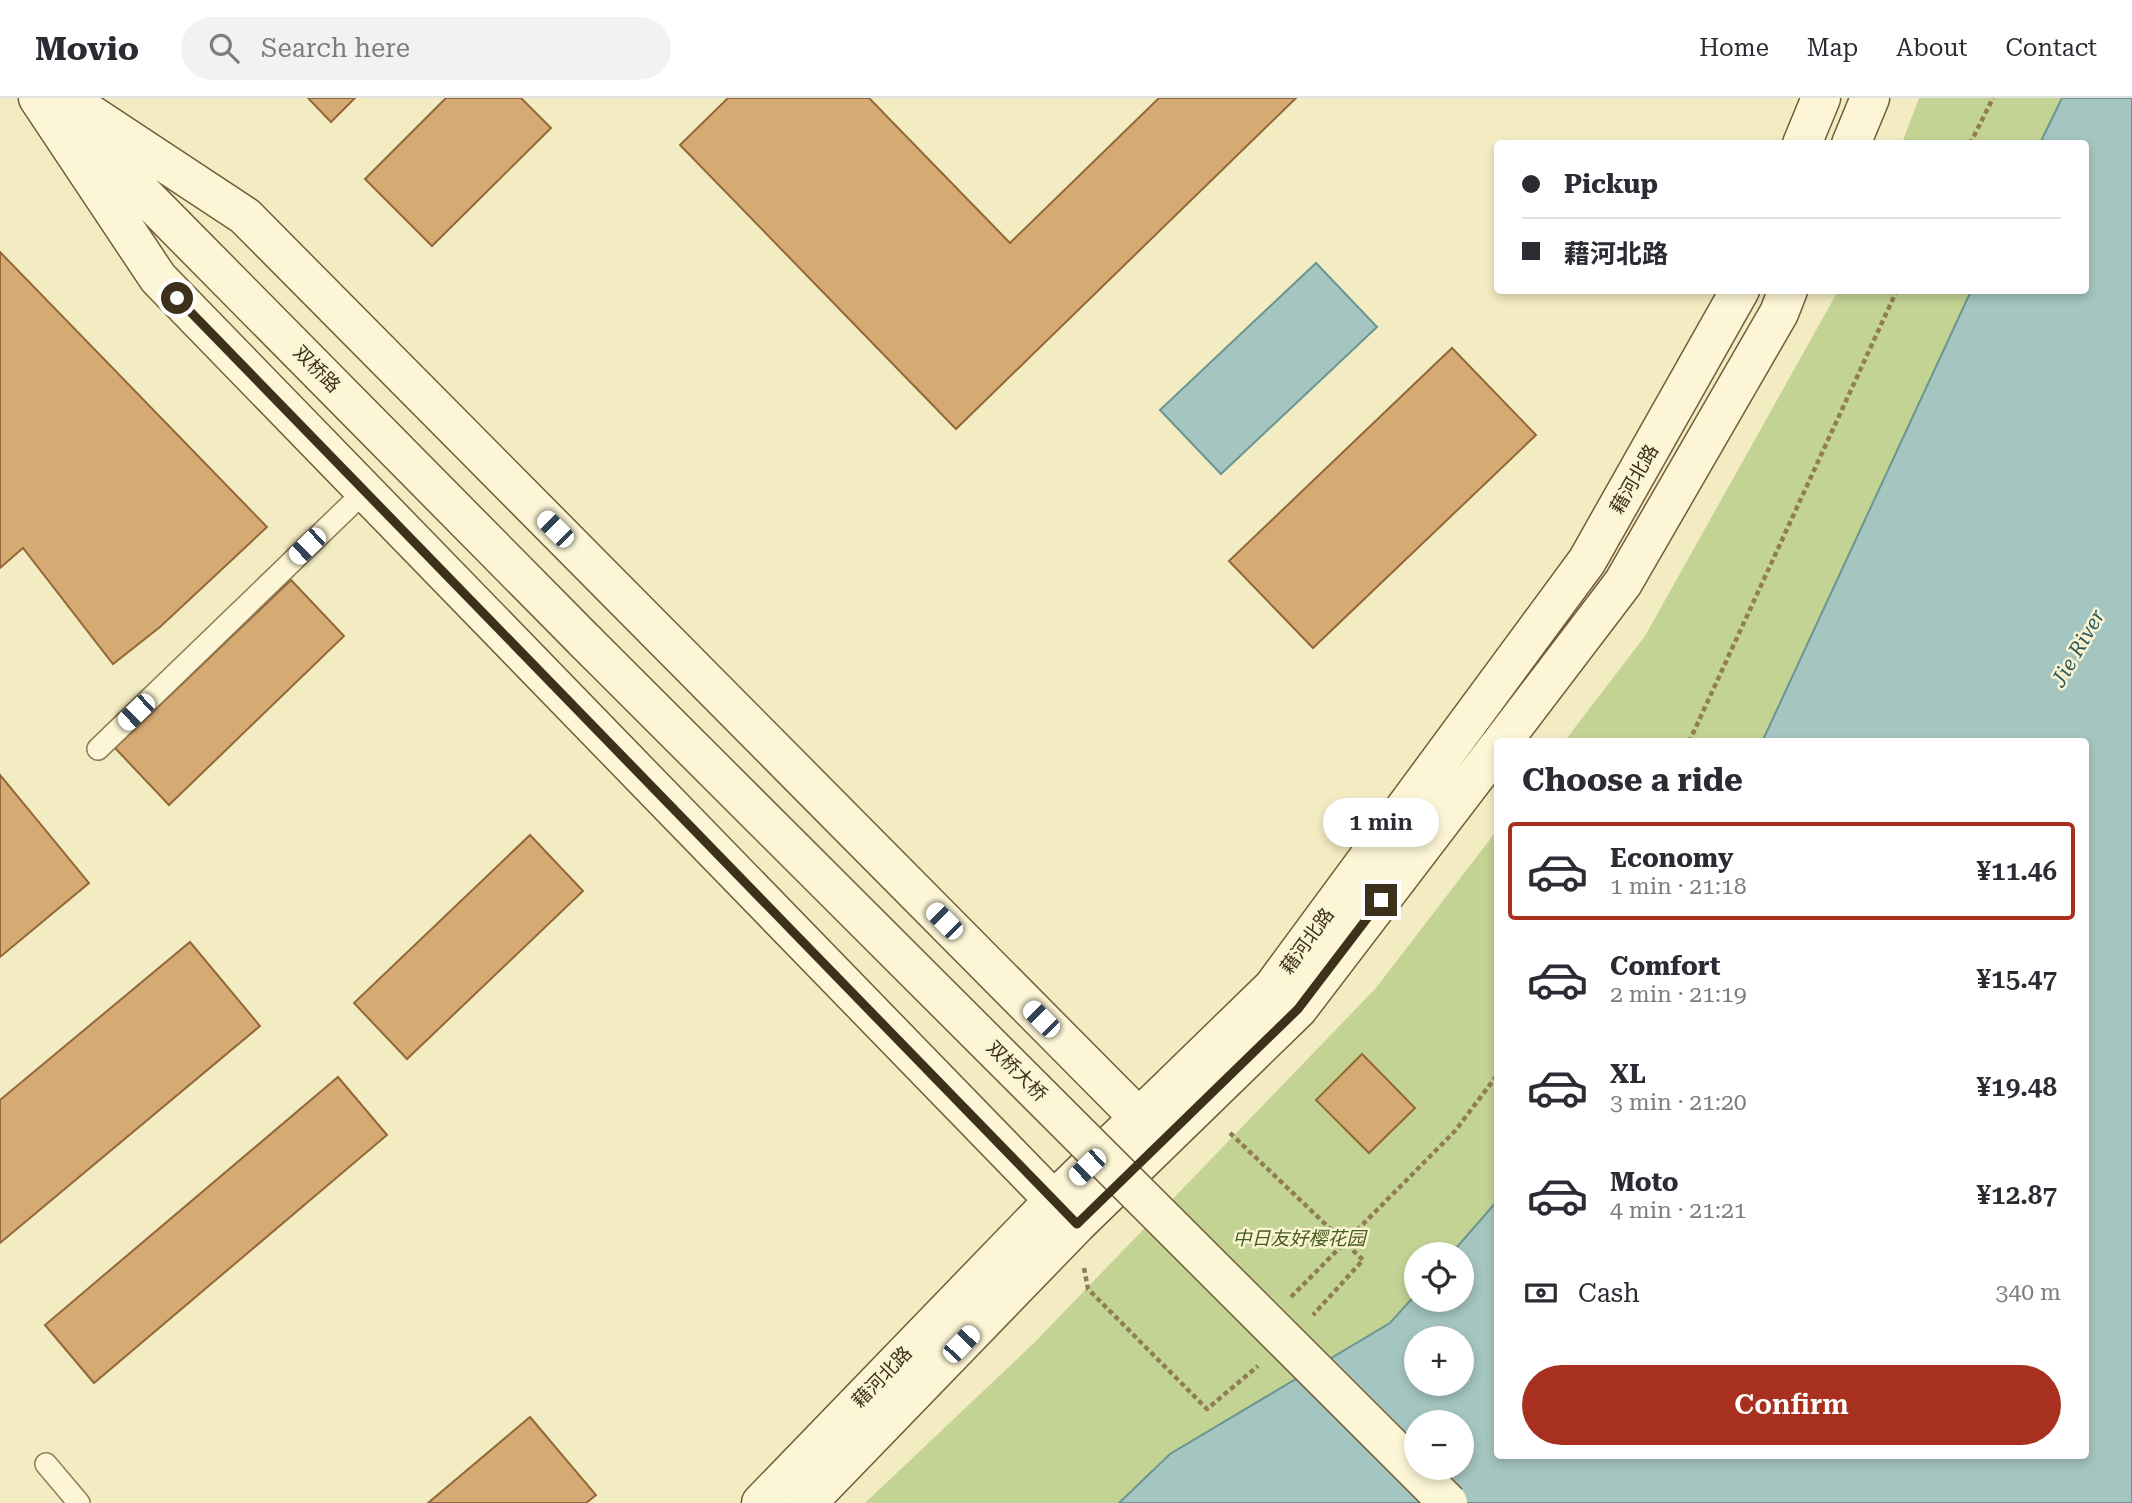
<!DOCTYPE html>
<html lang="en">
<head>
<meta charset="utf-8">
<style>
	body { margin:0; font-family:"Roboto Serif","Noto Sans SC",serif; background:#f2f2f3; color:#2b2b33; height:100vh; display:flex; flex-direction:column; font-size:26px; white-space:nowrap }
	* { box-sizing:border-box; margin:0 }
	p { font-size:23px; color:#7c7c81 }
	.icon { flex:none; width:38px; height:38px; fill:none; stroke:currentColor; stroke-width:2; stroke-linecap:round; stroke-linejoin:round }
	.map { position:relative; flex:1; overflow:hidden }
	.side { position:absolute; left:1494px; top:640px; width:595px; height:721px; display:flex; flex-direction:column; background:#fff; border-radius:7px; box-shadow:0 4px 10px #0003 }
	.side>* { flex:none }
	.top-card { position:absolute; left:1494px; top:42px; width:595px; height:154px; border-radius:7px; box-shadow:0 4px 10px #0003; display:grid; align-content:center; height:154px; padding:0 28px; background:#fff }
	.tools { position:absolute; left:1404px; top:1144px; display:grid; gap:14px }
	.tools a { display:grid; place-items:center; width:70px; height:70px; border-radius:50%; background:#fff; box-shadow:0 4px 10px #0003; font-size:35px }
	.end { position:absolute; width:32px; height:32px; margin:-16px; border:9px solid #3e311c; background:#fff; box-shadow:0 0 0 4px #fff }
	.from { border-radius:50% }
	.bubble { position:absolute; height:49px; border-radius:24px; background:#fff; box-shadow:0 4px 10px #0003; font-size:23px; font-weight:600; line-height:49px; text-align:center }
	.car { position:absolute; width:21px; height:42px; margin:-21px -10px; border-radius:9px; box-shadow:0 0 5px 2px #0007; background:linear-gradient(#fff 24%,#345 0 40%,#fff 0 76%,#345 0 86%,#fff 0) }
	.top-card b { display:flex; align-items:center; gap:24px; height:66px; font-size:26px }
	.top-card b+b { border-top:2px solid #e1e1e2 }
	.top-card i { width:18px; height:18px; background:#2b2b33 }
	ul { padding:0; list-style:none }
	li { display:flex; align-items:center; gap:21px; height:98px; margin:0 14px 10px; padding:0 14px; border:4px solid transparent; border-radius:7px }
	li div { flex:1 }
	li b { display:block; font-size:26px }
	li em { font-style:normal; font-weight:600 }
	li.selected { border-color:#a7301e }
	li>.icon { width:63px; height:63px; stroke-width:1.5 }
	h2 { padding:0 28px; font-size:32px; line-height:84px }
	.pay { display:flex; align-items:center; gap:18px; height:77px; padding:0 28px; font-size:26px }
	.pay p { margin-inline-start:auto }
	.button { display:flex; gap:14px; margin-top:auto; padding:14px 28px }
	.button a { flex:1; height:80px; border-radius:42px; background:#a7301e; color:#fff; font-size:28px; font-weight:600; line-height:80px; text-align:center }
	header { display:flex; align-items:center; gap:42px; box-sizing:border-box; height:98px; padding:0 35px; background:#fff; border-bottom:2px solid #e1e1e2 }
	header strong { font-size:33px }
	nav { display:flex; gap:38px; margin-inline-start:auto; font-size:24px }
	.search { width:490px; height:63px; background:#f2f2f3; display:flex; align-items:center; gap:18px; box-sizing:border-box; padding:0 24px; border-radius:38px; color:#7c7c81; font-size:26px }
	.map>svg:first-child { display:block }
	.green { fill:#c3d394 }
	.water { fill:#a5c5c0; stroke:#6a9590; stroke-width:2; fill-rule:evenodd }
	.building { fill:#d6aa73; stroke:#926839; stroke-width:2 }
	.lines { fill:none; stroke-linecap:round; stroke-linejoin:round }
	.service-casing { stroke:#907d56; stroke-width:24 }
	.secondary-casing { stroke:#725d39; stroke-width:41 }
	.path { stroke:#907d56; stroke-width:4.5; stroke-dasharray:5 3.5; stroke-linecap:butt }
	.service { stroke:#fdf6d6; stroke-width:21 }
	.secondary { stroke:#fdf6d6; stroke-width:38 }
	.secondary-bridge-casing { stroke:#725d39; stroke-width:41; stroke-linecap:butt }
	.path-bridge { stroke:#907d56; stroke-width:4.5; stroke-dasharray:5 3.5; stroke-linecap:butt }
	.secondary-bridge { stroke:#fdf6d6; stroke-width:38 }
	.route { stroke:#3e311c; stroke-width:9 }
	.labels { text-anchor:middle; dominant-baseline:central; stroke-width:5; stroke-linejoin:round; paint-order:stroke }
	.street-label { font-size:19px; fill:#3e311c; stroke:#faf4d2 }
	.park-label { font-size:19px; font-style:italic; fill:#455d20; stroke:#faf4d2 }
	.water-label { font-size:21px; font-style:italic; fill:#2a5b5f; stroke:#faf4d2 }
</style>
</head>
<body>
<header>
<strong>Movio</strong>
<div class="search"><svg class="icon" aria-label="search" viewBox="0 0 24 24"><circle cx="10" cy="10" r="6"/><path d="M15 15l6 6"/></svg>Search here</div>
<nav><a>Home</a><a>Map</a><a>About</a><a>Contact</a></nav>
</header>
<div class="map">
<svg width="2132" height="1405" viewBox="0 0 2132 1405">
	<rect width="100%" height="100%" fill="#f3ebc2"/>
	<path class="green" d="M1919,0h143l-22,45h-138z
		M1838,193h133l-209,451h-198l81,-106z
		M1498,731v371l-48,55h-34v39l-26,29 -220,131 -51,49h-254l168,-159 343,-356z"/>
	<path class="water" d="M2062,0h70v1405h-1013l51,-49 220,-131 26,-29v6h45v-45h-11l48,-55v256h588v-714h-324l209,-451 115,-1v-146l-46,-1zM1416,1241h45v45h-45zM1416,1325h45v45h-45z
		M1316,165l61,64 -156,147 -61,-64z"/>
	<path class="building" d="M308,0h47l-24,24z
		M446,0h75l30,30 -119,118 -67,-67z
		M728,0h141l141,145 149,-145h137l-340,331 -276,-284z
		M0,154l267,275 -107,100 -47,37 -90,-116 -23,20z
		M1452,250l84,87 -223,213 -84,-87z
		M291,482l53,56 -175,169 -54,-57z
		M0,677l89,108 -89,74z
		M530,737l53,56 -176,168 -53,-56z
		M190,844l70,84 -260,217v-143z
		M1362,956l53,54 -46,45 -53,-53z
		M338,979l49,58 -293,248 -49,-58z
		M530,1319l66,78 -10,8h-158z"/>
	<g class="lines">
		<g class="service-casing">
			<path id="service" d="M98,651l267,-258
				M46,1366l33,39"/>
		</g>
		<g class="secondary-casing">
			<path id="secondary" d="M38,0l120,180 919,946
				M66,0l179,118 917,925
				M77,29l508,514
				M1802,46l19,-46
				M1851,46l19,-46
				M1502,644l121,-159 156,-270 9,-23
				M761,1405l292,-302 220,-214 314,-426 153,-271
				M807,1405l270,-279 221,-215 200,-262"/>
		</g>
		<path class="path" d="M1970,46l23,-46
			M1689,644l208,-452
			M1084,1170l4,21 119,120 51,-43
			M1291,1199l164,-166 43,-57"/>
		<use href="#service" class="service"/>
		<use href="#secondary" class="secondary"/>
		<g class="secondary-bridge-casing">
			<path id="secondary-bridge" d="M585,543l863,862"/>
		</g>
		<path class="path-bridge" d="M1230,1035l133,127 -50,55"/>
		<use href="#secondary-bridge" class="secondary-bridge"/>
	</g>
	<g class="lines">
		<path class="route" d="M177,200l900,926 221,-215 83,-109"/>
	</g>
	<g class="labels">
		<g class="street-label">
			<text transform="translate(317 271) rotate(45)">双桥路</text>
			<text transform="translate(1634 381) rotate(-60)">藉河北路</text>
			<text transform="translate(1307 843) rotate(-54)">藉河北路</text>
			<text transform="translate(1017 973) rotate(45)">双桥大桥</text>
			<text transform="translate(882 1279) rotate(-46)">藉河北路</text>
		</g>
		<g class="park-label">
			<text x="1299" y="1140">中日友好樱花园</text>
		</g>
		<g class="water-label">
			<text transform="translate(2078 550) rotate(-60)">Jie River</text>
		</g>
	</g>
</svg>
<div class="tools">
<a><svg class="icon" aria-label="locate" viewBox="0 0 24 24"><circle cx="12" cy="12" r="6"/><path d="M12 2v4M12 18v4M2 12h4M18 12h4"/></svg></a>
<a>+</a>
<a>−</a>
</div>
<i class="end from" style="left:177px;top:200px"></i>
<i class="end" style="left:1381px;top:802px"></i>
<div class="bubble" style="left:1323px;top:700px;width:116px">1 min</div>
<i class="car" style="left:555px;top:431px;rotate:315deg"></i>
<i class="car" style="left:307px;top:448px;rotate:226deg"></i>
<i class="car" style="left:136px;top:614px;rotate:226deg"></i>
<i class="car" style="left:944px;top:823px;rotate:315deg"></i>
<i class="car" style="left:1041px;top:921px;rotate:315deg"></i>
<i class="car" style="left:1087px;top:1069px;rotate:226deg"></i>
<i class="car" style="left:961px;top:1246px;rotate:44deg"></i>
<div class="top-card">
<b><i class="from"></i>Pickup</b>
<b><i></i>藉河北路</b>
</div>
<section class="side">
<h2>Choose a ride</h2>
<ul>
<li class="selected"><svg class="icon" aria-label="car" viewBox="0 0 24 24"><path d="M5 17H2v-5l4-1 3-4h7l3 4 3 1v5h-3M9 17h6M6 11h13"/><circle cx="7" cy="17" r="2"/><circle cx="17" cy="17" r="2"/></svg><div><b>Economy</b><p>1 min · 21:18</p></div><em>¥11.46</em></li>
<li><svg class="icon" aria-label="car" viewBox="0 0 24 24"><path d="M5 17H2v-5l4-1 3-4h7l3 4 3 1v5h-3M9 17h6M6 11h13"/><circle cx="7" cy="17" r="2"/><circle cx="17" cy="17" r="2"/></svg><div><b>Comfort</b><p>2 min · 21:19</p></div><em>¥15.47</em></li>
<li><svg class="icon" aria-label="car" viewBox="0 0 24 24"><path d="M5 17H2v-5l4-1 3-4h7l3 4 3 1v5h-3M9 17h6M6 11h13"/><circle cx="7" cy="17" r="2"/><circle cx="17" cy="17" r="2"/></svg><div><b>XL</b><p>3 min · 21:20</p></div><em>¥19.48</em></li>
<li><svg class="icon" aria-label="car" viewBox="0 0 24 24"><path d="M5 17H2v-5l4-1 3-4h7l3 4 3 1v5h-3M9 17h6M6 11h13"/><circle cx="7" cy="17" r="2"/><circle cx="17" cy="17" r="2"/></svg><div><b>Moto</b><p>4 min · 21:21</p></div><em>¥12.87</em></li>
</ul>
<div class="pay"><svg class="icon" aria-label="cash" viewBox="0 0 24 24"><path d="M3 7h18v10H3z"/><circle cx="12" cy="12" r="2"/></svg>Cash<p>340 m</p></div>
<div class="button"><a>Confirm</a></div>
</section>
</div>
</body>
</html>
